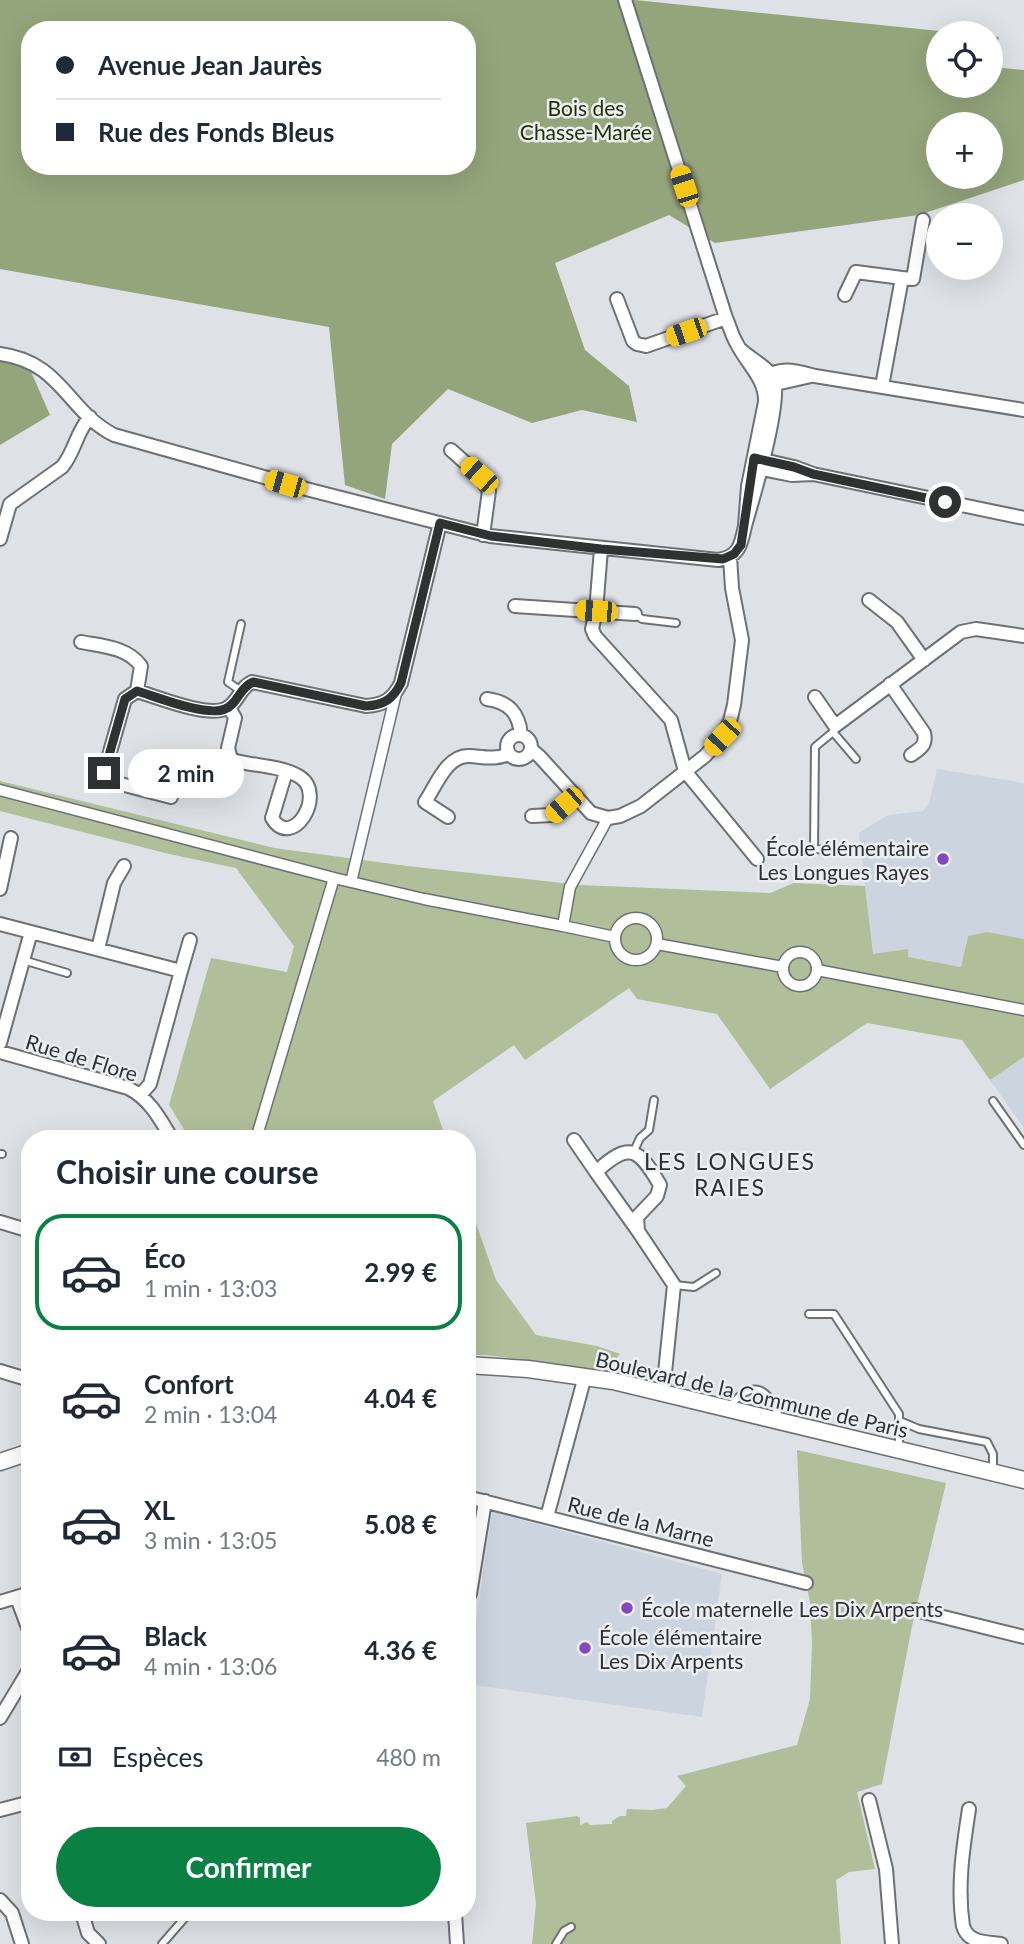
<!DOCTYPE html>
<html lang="fr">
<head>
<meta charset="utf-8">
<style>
	body { margin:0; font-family:Lato,sans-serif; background:#f6f6f7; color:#1f2937; height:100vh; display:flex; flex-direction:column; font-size:26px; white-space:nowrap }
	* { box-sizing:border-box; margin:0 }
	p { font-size:23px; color:#747a83 }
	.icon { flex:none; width:38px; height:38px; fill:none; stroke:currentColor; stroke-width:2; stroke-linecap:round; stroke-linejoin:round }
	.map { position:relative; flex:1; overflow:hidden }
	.panel { position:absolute; left:21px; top:1130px; width:455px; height:791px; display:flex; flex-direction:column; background:#fff; border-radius:28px; box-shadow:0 7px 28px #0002 }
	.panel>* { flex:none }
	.top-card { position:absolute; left:21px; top:21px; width:455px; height:154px; border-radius:28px; box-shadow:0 7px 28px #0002; display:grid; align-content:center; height:154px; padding:0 35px; background:#fff }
	.tools { position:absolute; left:926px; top:21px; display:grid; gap:14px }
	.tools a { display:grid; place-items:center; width:77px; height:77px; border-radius:50%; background:#fff; box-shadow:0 7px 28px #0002; font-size:35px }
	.end { position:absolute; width:32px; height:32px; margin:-16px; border:9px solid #2f3132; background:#fff; box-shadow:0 0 0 4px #fff }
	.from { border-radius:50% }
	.bubble { position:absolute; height:49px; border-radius:24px; background:#fff; box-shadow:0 7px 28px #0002; font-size:23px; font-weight:700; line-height:49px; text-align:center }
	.car { position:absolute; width:21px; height:42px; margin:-21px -10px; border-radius:9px; box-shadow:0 0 5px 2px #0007; background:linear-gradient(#f5c518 24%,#345 0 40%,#f5c518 0 76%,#345 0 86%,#f5c518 0) }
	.top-card b { display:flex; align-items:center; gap:24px; height:66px; font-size:26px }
	.top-card b+b { border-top:2px solid #e0e1e3 }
	.top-card i { width:18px; height:18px; background:#1f2937 }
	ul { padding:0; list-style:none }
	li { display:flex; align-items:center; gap:21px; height:116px; margin:0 14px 10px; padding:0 21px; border:4px solid transparent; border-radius:28px }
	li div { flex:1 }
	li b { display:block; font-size:26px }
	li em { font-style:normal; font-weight:700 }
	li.current { border-color:#0b8043 }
	li>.icon { width:63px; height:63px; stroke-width:1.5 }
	h2 { padding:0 35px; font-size:32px; line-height:84px }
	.pay { display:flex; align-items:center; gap:18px; height:77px; padding:0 35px; font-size:26px }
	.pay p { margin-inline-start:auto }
	.cta { display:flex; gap:14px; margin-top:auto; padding:14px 35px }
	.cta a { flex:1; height:80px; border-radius:42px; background:#0b8043; color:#fff; font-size:28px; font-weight:700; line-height:80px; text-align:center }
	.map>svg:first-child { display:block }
	.built { fill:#ccd5df }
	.green { fill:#b0be99 }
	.forest { fill:#94a57b; fill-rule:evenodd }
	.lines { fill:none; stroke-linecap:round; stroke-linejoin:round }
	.service-casing { stroke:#6d7074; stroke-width:10 }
	.pedestrian-casing { stroke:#6d7074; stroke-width:13 }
	.minor-casing { stroke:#6d7074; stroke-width:16 }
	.tertiary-casing { stroke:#6d7074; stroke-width:19 }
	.service { stroke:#fff; stroke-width:6 }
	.pedestrian { stroke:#fff; stroke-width:10 }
	.minor { stroke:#fff; stroke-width:12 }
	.tertiary { stroke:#fff; stroke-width:16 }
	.route { stroke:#2f3132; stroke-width:9 }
	.poi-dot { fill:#8448bd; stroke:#ebeef3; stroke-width:2.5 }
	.labels { text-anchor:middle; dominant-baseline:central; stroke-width:5; stroke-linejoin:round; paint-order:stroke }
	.park-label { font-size:21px; fill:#233100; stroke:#ebeef3 }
	.poi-label { font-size:21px; fill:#2f3132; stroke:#ebeef3; text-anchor:start }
	.street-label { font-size:21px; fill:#2f3132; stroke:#ebeef3 }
	.neighbourhood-label { font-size:23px; letter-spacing:2px; fill:#2f3132; stroke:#ebeef3 }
</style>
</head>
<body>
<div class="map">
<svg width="1024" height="1944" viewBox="0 0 1024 1944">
	<rect width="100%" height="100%" fill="#dee1e5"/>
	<path class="built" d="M937,769l87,14v156l-37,-7 -20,5 -5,30 -54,-10 -1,-8 -34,6 -14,-122 29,-18 35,-4 6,-8z
		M1024,1057v71l-34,-48z
		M492,1512l230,62 -20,143 -235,-33z"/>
	<path class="green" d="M0,781l274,67 133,18 173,19 190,8 24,-10 71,3 8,68 35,-5v8l53,10 7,-31 19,-4 37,7v118l-34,23 -28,-40 -95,-17 -97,66 -53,-75 -80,-15 -8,-11 -104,72 -11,-15 -81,56 13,38h-256l-21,-34 42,-147 76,14 7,-26 -58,-78 -67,-14 -169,-43z
		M467,1198l29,82 40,55 61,11 23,8 -14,17 -120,-16h-19z
		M797,1450l149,33 -34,143 -30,158 -25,8 18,77 -26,3 -13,8 5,64h-309l4,-40 -10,-81 51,-7 3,2v7l7,-3 3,3 22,-1v-3l8,-5h6l1,-7 25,1 15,-2 19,-22 -9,-10 120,-31 13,-46 2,-56 -2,-41 -8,-39z"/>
	<path class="forest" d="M0,0h635l324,33h-21v53h52l1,-50 8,1 -6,30 31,3v110l-105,35 -204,28 -46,-28 -114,48 30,87 44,36 8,36 -55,-12 -50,13 -84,-34 -56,55 -7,55 -40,-14 -16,-158 -329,-58zM30,30h437v136h-437zM938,124h52v53h-52z
		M0,359l29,8 21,48 -50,30z"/>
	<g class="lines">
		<g class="service-casing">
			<path id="service" d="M635,614l7,5 34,4
				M241,691l-13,-9 13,-58
				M835,726l-2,6 -18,15 -1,102 36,2
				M833,732l23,27
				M23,960l44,13
				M993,1101l31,44
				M633,1153l7,-15 9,-8 5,-30
				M0,1154h2
				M674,1285l20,2 22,-14
				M809,1314h25l65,100v35
				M730,1406c24,-29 39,-17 50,13
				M900,1421l19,8 68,13 6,12v17
				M162,1944l27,-31
				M556,1944l8,-13 7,-4"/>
		</g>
		<g class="pedestrian-casing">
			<path id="pedestrian" d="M0,790l334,88 90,21 139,27
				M608,818l-38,69 -7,39 52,11
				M351,882l45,-189
				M615 939a21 21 0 1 1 42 0a21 21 0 1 1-42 0Z
				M657,944l126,23
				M783 969a17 17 0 1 1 34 0a17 17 0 1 1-34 0Z
				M817,970l207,40
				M256,1139l78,-261"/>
		</g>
		<g class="minor-casing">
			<path id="minor" d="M625,0l101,318c4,9 6,18 11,26 10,20 29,35 28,58l-17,84 -3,40c7,-25 39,-130 28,-149 -7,-11 -24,-19 -33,-28
				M845,295l11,-23 46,6
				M617,299l16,42 4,3 9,2 80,-28
				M0,354c62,8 67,57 114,81l196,55 180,46 228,24c21,-3 23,-15 27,-34
				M764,378c17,-12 32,-7 51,-2l209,34
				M767,386l44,-10
				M882,386l20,-108 11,1 10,-59
				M451,450l28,25 10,16 -6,44
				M752,467l40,8 21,-1 -19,-7 -40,-9
				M813,474l211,44
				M0,539l10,-35 52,-37c13,-15 14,-35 28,-50
				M601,549l-5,62 -4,18 3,7 76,84 14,51 72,88
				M869,600l28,22 27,38
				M515,606l120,8
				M81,642c21,4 46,5 60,24l-4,25c20,6 69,26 88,18 13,-5 14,-21 27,-27l114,24c18,-1 27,-7 35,-23l39,-160
				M890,684l34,49c3,12 -4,16 -13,22
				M137,691l-12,8 -21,74 5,8 62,16
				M815,697l20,29 126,-94 15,-3 48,7
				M487,699c22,3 32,14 34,36
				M229,707l6,11 -7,30 3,11 5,2c19,5 47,5 64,16 27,18 -8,74 -28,41l14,-46
				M507 747a12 12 0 1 1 24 0a12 12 0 1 1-24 0Z
				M531,749l9,8 51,56 17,5 12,-2 21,-10 64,-50 17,-19 8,-16 4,-16 8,-65 -10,-52 -2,-31
				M532,816l20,-1 23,-20
				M448,817l-23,-15c11,-16 22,-48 45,-46 14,1 25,4 39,-2
				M0,889l11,-51
				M0,924l181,47 -31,113 -9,10
				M98,949l16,-66 10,-17
				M181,971l9,-31
				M0,1043l31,-111
				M0,1052l128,36c22,11 32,31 44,51
				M574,1140l22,32
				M0,1222l30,9
				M638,1231l-42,-59c34,-32 43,-23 64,13l-3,11 -20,21 1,14 36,54 -11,107
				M0,1371l30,9
				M467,1497l339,86
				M547,1517l38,-141
				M467,1596l3,-2 15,-93
				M17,1598l13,35
				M0,1602l30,-9
				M915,1610l109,27
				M0,1718l30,-50
				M869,1800l17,69 6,75
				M969,1809c-6,39 -12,78 -6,117 5,17 22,16 38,18
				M0,1810l23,-6 7,1
				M0,1900l12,13 10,31
				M82,1913l6,20 11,11
				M455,1913l2,31"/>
		</g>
		<g class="tertiary-casing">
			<path id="tertiary" d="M467,1365l61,4 85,12 411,99
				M0,1462l30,-10"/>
		</g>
		<use href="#service" class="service"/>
		<use href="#pedestrian" class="pedestrian"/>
		<use href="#minor" class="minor"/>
		<use href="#tertiary" class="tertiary"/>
	</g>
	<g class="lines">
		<path class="route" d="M104,773l21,-74 12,-8c20,6 69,26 88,18 13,-5 14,-21 28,-27l113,24c18,-1 27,-7 35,-23l39,-160 51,13 110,13 122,10 11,-5 7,-9 13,-87 40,9 19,7 132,28"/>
	</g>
	<g class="poi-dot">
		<circle cx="943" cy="859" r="7"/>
		<circle cx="627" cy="1608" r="7"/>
		<circle cx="585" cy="1648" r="7"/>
	</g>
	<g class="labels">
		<g class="park-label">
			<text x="586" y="107">Bois des<tspan x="586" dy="24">Chasse-Marée</tspan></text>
		</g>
		<g class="poi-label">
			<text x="929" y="847" text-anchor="end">École élémentaire<tspan x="929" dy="24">Les Longues Rayes</tspan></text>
			<text x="641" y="1608">École maternelle Les Dix Arpents</text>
			<text x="599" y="1636">École élémentaire<tspan x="599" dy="24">Les Dix Arpents</tspan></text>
		</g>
		<g class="street-label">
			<text transform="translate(82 1057) rotate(17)">Rue de Flore</text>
			<text transform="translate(752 1394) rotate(13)">Boulevard de la Commune de Paris</text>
			<text transform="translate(641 1521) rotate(14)">Rue de la Marne</text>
		</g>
		<g class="neighbourhood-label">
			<text x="730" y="1161">LES LONGUES<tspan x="730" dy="26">RAIES</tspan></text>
		</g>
	</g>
</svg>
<div class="tools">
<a><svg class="icon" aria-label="locate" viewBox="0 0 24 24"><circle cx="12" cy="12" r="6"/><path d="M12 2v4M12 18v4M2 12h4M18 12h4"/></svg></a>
<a>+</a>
<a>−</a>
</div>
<i class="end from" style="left:945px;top:502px"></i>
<i class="end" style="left:104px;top:773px"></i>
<div class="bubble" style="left:128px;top:749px;width:116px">2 min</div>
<i class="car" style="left:684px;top:186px;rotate:342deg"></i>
<i class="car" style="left:686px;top:332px;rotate:251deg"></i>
<i class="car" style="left:479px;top:475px;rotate:312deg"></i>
<i class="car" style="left:285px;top:484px;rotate:286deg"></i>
<i class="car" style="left:596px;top:611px;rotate:274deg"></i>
<i class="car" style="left:722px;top:737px;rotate:223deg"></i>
<i class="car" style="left:564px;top:805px;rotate:229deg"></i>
<div class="top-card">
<b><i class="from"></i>Avenue Jean Jaurès</b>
<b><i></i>Rue des Fonds Bleus</b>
</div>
<section class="panel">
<h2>Choisir une course</h2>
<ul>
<li class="current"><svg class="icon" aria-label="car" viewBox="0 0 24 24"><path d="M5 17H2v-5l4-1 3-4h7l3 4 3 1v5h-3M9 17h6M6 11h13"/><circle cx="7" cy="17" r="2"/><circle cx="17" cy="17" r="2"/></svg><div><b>Éco</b><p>1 min · 13:03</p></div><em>2.99 €</em></li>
<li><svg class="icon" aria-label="car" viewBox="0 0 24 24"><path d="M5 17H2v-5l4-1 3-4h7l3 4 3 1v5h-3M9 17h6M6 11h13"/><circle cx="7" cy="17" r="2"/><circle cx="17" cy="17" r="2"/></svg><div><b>Confort</b><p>2 min · 13:04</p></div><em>4.04 €</em></li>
<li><svg class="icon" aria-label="car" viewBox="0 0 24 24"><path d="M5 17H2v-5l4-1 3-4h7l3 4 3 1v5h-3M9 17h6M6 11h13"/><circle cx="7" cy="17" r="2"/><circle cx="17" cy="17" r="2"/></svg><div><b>XL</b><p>3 min · 13:05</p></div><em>5.08 €</em></li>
<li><svg class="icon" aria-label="car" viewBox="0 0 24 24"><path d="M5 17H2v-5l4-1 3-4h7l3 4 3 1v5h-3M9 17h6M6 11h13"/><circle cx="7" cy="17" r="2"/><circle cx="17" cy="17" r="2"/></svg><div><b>Black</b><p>4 min · 13:06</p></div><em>4.36 €</em></li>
</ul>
<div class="pay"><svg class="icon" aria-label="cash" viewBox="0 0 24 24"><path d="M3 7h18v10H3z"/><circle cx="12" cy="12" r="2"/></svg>Espèces<p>480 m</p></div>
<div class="cta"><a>Confirmer</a></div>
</section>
</div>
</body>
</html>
